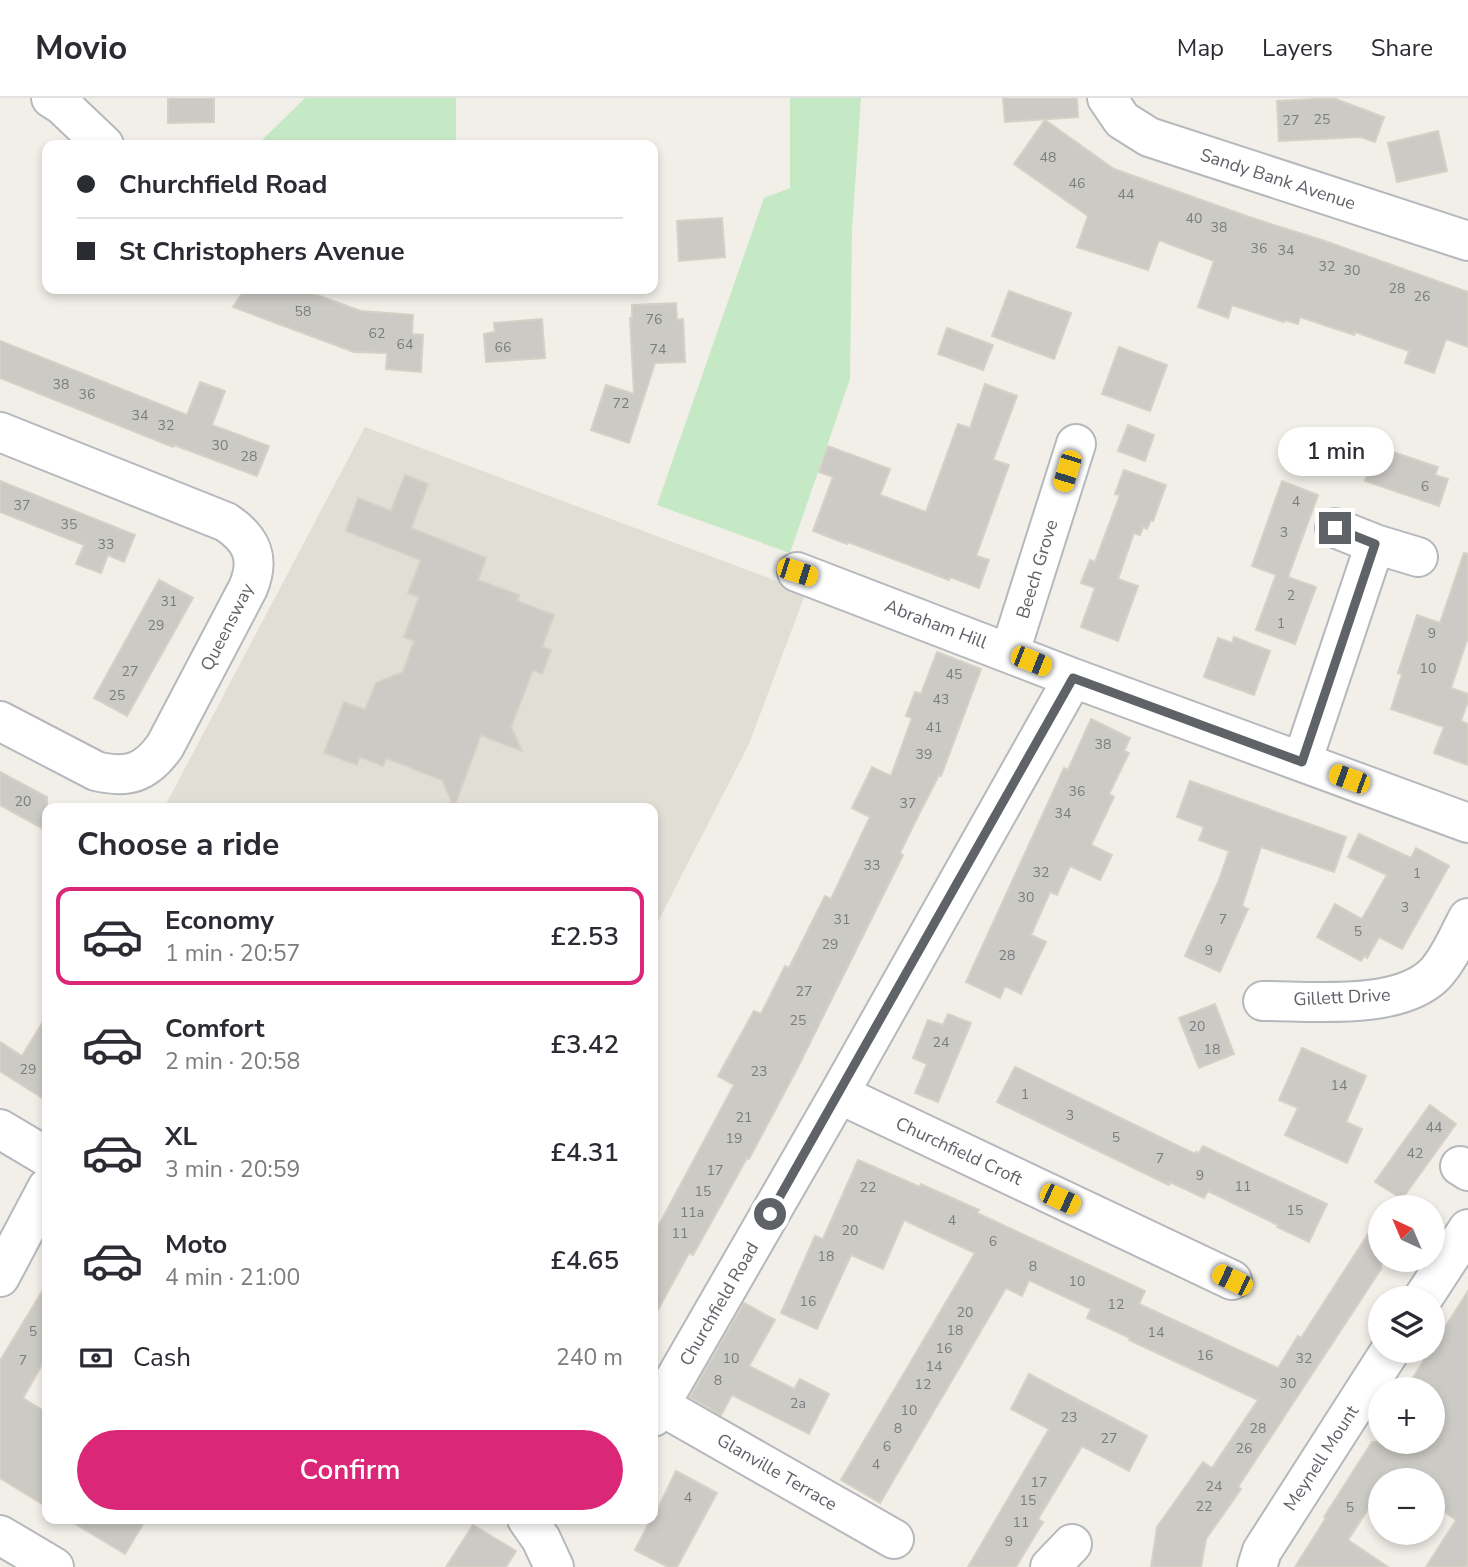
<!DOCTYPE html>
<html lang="en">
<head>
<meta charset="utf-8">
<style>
	body { margin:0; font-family:"Nunito Sans",sans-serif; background:#f2f2f3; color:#2b2b33; height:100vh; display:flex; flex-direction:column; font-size:26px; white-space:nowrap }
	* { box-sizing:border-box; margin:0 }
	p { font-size:23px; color:#7c7c81 }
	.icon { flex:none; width:38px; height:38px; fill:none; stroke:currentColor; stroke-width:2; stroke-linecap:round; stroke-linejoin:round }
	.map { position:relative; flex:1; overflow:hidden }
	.sheet { position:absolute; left:42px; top:705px; width:616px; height:721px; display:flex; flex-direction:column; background:#fff; border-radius:14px; box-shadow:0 4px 10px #0003 }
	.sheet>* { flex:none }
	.guide { position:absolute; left:42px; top:42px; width:616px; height:154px; border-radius:14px; box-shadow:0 4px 10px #0003; display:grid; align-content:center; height:154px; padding:0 35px; background:#fff }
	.needle { width:46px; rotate:316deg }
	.tools { position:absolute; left:1368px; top:1097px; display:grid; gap:14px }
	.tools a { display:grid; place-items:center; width:77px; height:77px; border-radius:50%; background:#fff; box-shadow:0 4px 10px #0003; font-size:35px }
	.end { position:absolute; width:32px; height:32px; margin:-16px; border:9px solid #5f6368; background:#fff; box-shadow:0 0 0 4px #fff }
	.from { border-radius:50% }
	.bubble { position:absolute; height:49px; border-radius:24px; background:#fff; box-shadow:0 4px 10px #0003; font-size:23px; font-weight:600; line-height:49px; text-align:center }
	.car { position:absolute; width:21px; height:42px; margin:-21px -10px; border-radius:9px; box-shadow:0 0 5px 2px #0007; background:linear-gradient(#f5c518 24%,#345 0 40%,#f5c518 0 76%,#345 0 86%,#f5c518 0) }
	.guide b { display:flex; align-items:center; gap:24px; height:66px; font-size:26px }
	.guide b+b { border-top:2px solid #e1e1e2 }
	.guide i { width:18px; height:18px; background:#2b2b33 }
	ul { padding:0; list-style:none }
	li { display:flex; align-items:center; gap:21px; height:98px; margin:0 14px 10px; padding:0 21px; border:4px solid transparent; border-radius:14px }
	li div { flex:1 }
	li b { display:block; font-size:26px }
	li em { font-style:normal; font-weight:600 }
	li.current { border-color:#db2777 }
	li>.icon { width:63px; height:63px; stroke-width:1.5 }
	h2 { padding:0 35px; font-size:32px; line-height:84px }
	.pay { display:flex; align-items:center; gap:18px; height:77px; padding:0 35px; font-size:26px }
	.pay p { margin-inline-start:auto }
	.action { display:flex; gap:14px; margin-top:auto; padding:14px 35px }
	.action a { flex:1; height:80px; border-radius:42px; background:#db2777; color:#fff; font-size:28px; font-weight:600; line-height:80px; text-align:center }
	header { display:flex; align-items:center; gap:42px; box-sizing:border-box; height:98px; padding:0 35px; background:#fff; border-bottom:2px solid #e1e1e2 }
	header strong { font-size:33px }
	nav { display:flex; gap:38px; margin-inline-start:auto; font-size:24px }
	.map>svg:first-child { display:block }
	.education { fill:#e1ded6 }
	.green { fill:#c5e8c5 }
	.building { fill:#cccac5; stroke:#d6d1c6; stroke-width:2 }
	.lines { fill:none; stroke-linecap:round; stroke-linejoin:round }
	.minor-casing { stroke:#b5b8bc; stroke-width:42 }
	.minor { stroke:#fff; stroke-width:38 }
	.route { stroke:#5f6368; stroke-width:9 }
	.labels { text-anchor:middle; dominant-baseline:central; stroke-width:5; stroke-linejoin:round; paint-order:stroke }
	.number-label { font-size:14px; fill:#7a7d7f }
	.street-label { font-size:18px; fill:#5f6368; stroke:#fff }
</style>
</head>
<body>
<header>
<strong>Movio</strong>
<nav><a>Map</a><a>Layers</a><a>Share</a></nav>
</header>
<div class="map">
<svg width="1468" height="1469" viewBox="0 0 1468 1469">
	<rect width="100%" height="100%" fill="#f1efe8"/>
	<path class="education" d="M365,329l441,165 -57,152 -96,187v-123h-489z"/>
	<path class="green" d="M305,0h151v47h-199z
		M790,0h71l-9,131 -2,150 -60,174 -133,-48 107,-307 26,-10z"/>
	<path class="building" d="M168,0h46v24l-46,1z
		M1003,0h74l1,19 -73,5z
		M1333,0l51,19 -9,25 -14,-5 -82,4 -2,-40z
		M1045,22l69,49 141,50 67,21 146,52v55l-22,-8 -12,34 -29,-10 4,-12 -54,-19 -1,3 -54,-18 -2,7 -13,-4 -1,2 -52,-17 -4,13 -30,-11 16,-46 -55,-21 -11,30 -71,-23 11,-31 -74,-52z
		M1438,33l9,40 -50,11 -9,-39z
		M722,120l3,39 -46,4 -2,-40z
		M245,191h55l61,22 52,4 -1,19 11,1 -2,37 -35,-3 1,-16 -33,-1 -121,-45z
		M1009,193l62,22 -17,46 -62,-23z
		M676,205l1,17 6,-1 2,43 -30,1 -26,80 -38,-13 15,-45 28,9 -4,-76h2v-13z
		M542,221l3,39 -59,4 -2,-28 11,-2 -1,-9z
		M947,230l46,17 -10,25 -45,-16z
		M0,243l187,74 13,-33 25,9 -13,34 57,21 -12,30 -83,-31 -1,2 -173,-69z
		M1119,249l48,18 -17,46 -48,-17z
		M985,286l32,12 -24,64 16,5 -33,91 13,4 -10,28 -29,-11 -1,3 -101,-38 -1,2 -34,-13 20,-54 -14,-5 9,-26 62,23 -10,26 46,17 32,-88 12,4z
		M1128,327l26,10 -9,26 -27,-10z
		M1387,352l51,17 -3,8 13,4 -9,27 -74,-25 8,-23 11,4z
		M1124,372l42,15 -13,36 -2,-1 -4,9 -4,-2 -3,8 -6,-2 -16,46 20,7 -20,55 -37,-14 14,-39 -14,-5 9,-23 5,2 25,-67 -5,-1z
		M405,377l23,9 -17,44 75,30 -8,22 41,15 -2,6 37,14 -12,32 9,3 -9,24 -9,-4 -22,57 11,24 -41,-16 -27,72 -12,-27 -56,-22 -3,8 -23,-9 -3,8 -33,-12 20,-51 21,8 11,-27 27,-11 11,-31 -10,-4 15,-40 -11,-4 13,-33 -75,-29 12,-33 33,13z
		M0,383l135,54 -11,27 -16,-7 -7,18 -25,-9 8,-19 -84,-33z
		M1282,383l36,14 -30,82 28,10 -21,57 -39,-14 20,-55 -24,-9z
		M1464,455l4,1v83l-17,51 17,6v7l-7,20 7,3v41l-34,-12 10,-26 -53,-18 11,-35 -4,-1 19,-58 23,8z
		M159,482l34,18 -66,118 -33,-18z
		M1234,539l36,14 -16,44 -50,-18 14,-39 14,5z
		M937,554l44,17 -40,107 -2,-1 -21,41 -18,37 3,2 -105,212 -49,92 -2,-1 -54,97 -4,-2 -36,66v-83l81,-151 -16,-9 36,-65 7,3 24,-48 4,2 36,-72 6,3 39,-82 -18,-9 20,-41 19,9 21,-58 -6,-2 9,-24 6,2z
		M1091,621l39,19 -6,13 5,2 -20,41 5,3 -23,48 21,10 -12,25 -30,-14 -13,29 -7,-3 -19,43 15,7 -25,52 -16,-8 -5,12 -34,-16 98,-214 4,2z
		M0,674l47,25v34l-47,-26z
		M1190,683l156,56 -12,35 -73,-25 -19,59 6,3 -28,63 -35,-16 34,-76 10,-29 -30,-11 5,-13 -27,-10z
		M1359,736l52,24 5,-10 33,18 -47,83 -23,-12 -12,21 -3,-2 -3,5 -44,-24 18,-33 27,15 25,-44 -39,-18z
		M1215,906l19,50 -35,14 -20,-50z
		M948,916l23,9 -33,79 -23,-9 12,-29 -14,-6 15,-38 15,5z
		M47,917v86l-47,-30v-29l22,14z
		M1302,950l64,28 -20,46 16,7 -15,34 -62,-28 13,-27 -19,-8z
		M1015,969l180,87 1,-2 3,1 4,-7 124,58 -18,38 -32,-15 1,-2 -70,-34 -4,7 -34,-16 -1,3 -172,-83z
		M1430,1007l26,19 -54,75 -27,-17z
		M858,1062l62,27 1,-3 58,26 -2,3 168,78 -6,13 139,64 20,-32 3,2 80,-124v55l-143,218 3,2 -35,50 -5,28h-50l6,-40 46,-65 9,6 46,-68 -129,-60 1,-2 -43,-20 4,-9 -62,-29 -7,16 -16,-8 -126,215 -39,-23 134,-227 -71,-33 -21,49 -32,-14 -34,74 -36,-16 34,-77 8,3z
		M47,1185v73l-24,42 24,15v94l-47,-29v-117z
		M1468,1193v276h-42l30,-47 -23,-16v-24h-52v9l-33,51 40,27h-93l31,-49 -2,-1 48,-75h61v-52h-28l25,-39h3v-5z
		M744,1205l31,17 -26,46 45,23 6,-10 29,15 -20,40 -77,-39 -11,20 -31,-18z
		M1029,1276l118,62 -18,35 -47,-25 -44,73 5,3 -27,45h-48l81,-138 -38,-20z
		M676,1373l41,22 -40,74h-9l-33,-17 16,-31h2z
		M67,1421h79l-21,35z
		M473,1427l43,26 -10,16h-60z"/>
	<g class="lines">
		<g class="minor-casing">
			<path id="minor" d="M51,0l11,7 42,40
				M1107,0l15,22 27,17 319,104
				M0,334l226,90c27,18 34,37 22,66l-83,158c-19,27 -37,33 -69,25l-96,-50
				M1335,430l40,16 43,13
				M797,474l276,106 395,145
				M1010,554l66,-208
				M1302,664l73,-218
				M1263,903c48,0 136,10 172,-27 15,-16 23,-38 33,-56
				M839,996l393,186
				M0,1031l47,28
				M1460,1068l8,5
				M0,1179l47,-89
				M1423,1200l45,-69
				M661,1308l233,133
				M653,1319l186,-323 234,-416
				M527,1421l14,20 13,28
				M0,1437l54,32
				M1050,1469l22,-23
				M1257,1469l5,-16 128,-200"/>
		</g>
		<use href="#minor" class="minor"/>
	</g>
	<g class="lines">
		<path class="route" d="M770,1116l303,-536 229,84 73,-218 -40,-16"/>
	</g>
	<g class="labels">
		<g class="number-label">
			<text x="1322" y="21">25</text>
			<text x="1291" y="22">27</text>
			<text x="1048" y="59">48</text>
			<text x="1077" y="85">46</text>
			<text x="1126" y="96">44</text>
			<text x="1194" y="120">40</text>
			<text x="1219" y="129">38</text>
			<text x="1259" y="150">36</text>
			<text x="1286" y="152">34</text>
			<text x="1327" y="168">32</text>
			<text x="1352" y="172">30</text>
			<text x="1397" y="190">28</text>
			<text x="1422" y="198">26</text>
			<text x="303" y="213">58</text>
			<text x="654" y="221">76</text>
			<text x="377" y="235">62</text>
			<text x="405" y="246">64</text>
			<text x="503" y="249">66</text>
			<text x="658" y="251">74</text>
			<text x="61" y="286">38</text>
			<text x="87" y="296">36</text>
			<text x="621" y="305">72</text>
			<text x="140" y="317">34</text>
			<text x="166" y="327">32</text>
			<text x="220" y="347">30</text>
			<text x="249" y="358">28</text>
			<text x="1425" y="388">6</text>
			<text x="1296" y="403">4</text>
			<text x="22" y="407">37</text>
			<text x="69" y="426">35</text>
			<text x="1284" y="434">3</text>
			<text x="106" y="446">33</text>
			<text x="1291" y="497">2</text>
			<text x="169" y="503">31</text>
			<text x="1281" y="525">1</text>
			<text x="156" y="527">29</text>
			<text x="1432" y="535">9</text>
			<text x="1428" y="570">10</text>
			<text x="130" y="573">27</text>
			<text x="954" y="576">45</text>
			<text x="117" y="597">25</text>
			<text x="941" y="601">43</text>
			<text x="934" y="629">41</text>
			<text x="1103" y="646">38</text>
			<text x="924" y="656">39</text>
			<text x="1077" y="693">36</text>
			<text x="23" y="703">20</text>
			<text x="908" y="705">37</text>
			<text x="1063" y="715">34</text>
			<text x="872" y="767">33</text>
			<text x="1041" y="774">32</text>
			<text x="1417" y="775">1</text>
			<text x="1026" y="799">30</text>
			<text x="1405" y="809">3</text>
			<text x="842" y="821">31</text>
			<text x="1223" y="821">7</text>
			<text x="1358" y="833">5</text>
			<text x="830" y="846">29</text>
			<text x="1209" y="852">9</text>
			<text x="1007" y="857">28</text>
			<text x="804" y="893">27</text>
			<text x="798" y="922">25</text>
			<text x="1197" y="928">20</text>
			<text x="941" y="944">24</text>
			<text x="1212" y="951">18</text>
			<text x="28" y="971">29</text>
			<text x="759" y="973">23</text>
			<text x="1339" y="987">14</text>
			<text x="1025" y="996">1</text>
			<text x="1070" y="1017">3</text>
			<text x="744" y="1019">21</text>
			<text x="1434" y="1029">44</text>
			<text x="1116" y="1039">5</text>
			<text x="734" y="1040">19</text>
			<text x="1415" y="1055">42</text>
			<text x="1160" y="1060">7</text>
			<text x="715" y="1072">17</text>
			<text x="1200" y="1077">9</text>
			<text x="1243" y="1088">11</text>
			<text x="868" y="1089">22</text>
			<text x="703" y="1093">15</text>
			<text x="1295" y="1112">15</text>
			<text x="692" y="1114">11a</text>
			<text x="952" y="1122">4</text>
			<text x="850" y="1132">20</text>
			<text x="680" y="1135">11</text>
			<text x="993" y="1143">6</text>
			<text x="826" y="1158">18</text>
			<text x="1033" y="1168">8</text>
			<text x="1077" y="1183">10</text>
			<text x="808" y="1203">16</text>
			<text x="1116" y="1206">12</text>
			<text x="965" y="1214">20</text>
			<text x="955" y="1232">18</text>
			<text x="33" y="1233">5</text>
			<text x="1156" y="1234">14</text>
			<text x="944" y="1250">16</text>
			<text x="1205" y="1257">16</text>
			<text x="731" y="1260">10</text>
			<text x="1304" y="1260">32</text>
			<text x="23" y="1262">7</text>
			<text x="934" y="1268">14</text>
			<text x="718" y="1282">8</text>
			<text x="1288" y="1285">30</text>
			<text x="923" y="1286">12</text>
			<text x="798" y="1305">2a</text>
			<text x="909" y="1312">10</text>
			<text x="1069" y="1319">23</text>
			<text x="898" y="1330">8</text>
			<text x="1258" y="1330">28</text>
			<text x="1109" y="1340">27</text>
			<text x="887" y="1348">6</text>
			<text x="1244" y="1350">26</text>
			<text x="876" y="1366">4</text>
			<text x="1039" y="1384">17</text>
			<text x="1214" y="1388">24</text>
			<text x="688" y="1399">4</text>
			<text x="1028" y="1402">15</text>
			<text x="1204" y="1408">22</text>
			<text x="1350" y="1409">5</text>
			<text x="1021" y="1424">11</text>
			<text x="1009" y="1443">9</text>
		</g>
		<g class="street-label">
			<text transform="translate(1278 81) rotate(18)">Sandy Bank Avenue</text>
			<text transform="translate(1037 471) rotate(-73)">Beech Grove</text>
			<text transform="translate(936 526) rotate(21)">Abraham Hill</text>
			<text transform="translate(227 529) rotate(-63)">Queensway</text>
			<text transform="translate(1342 899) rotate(-3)">Gillett Drive</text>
			<text transform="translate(959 1053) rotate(25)">Churchfield Croft</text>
			<text transform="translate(719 1206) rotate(-60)">Churchfield Road</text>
			<text transform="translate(1321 1360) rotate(-57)">Meynell Mount</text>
			<text transform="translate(777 1374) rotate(30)">Glanville Terrace</text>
		</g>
	</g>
</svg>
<div class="tools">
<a><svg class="needle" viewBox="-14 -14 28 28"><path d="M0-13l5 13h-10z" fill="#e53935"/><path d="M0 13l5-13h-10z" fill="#7c7c81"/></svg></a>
<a><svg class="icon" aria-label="layers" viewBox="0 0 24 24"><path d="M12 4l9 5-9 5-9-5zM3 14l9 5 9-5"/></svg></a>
<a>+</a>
<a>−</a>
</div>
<i class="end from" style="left:770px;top:1116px"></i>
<i class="end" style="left:1335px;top:430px"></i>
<div class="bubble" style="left:1278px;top:329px;width:116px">1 min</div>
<i class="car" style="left:1067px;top:373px;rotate:197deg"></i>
<i class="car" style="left:797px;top:474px;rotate:108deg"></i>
<i class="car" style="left:1031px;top:563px;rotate:112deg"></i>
<i class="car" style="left:1349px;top:681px;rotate:290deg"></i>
<i class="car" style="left:1060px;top:1101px;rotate:115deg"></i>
<i class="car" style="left:1232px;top:1182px;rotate:296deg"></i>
<div class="guide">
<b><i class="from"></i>Churchfield Road</b>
<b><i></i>St Christophers Avenue</b>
</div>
<section class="sheet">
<h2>Choose a ride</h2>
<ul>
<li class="current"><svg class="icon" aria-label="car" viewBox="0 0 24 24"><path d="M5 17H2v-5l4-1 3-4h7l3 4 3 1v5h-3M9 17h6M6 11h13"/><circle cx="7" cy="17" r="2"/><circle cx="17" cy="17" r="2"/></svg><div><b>Economy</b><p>1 min · 20:57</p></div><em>£2.53</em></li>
<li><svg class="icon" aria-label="car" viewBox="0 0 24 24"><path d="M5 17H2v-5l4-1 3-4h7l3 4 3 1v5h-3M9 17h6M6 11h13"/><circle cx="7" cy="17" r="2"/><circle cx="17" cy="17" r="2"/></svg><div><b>Comfort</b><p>2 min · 20:58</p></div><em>£3.42</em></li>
<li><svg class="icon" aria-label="car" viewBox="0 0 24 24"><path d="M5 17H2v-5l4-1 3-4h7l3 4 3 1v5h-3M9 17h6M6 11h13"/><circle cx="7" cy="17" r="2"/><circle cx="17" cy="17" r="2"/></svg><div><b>XL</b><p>3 min · 20:59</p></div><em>£4.31</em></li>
<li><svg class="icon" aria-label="car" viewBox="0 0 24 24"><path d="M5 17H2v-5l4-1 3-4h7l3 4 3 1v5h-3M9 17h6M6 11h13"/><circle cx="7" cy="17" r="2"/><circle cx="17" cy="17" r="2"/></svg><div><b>Moto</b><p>4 min · 21:00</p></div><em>£4.65</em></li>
</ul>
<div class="pay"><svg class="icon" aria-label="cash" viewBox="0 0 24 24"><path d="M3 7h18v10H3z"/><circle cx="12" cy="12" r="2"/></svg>Cash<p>240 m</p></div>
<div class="action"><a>Confirm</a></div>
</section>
</div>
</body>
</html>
